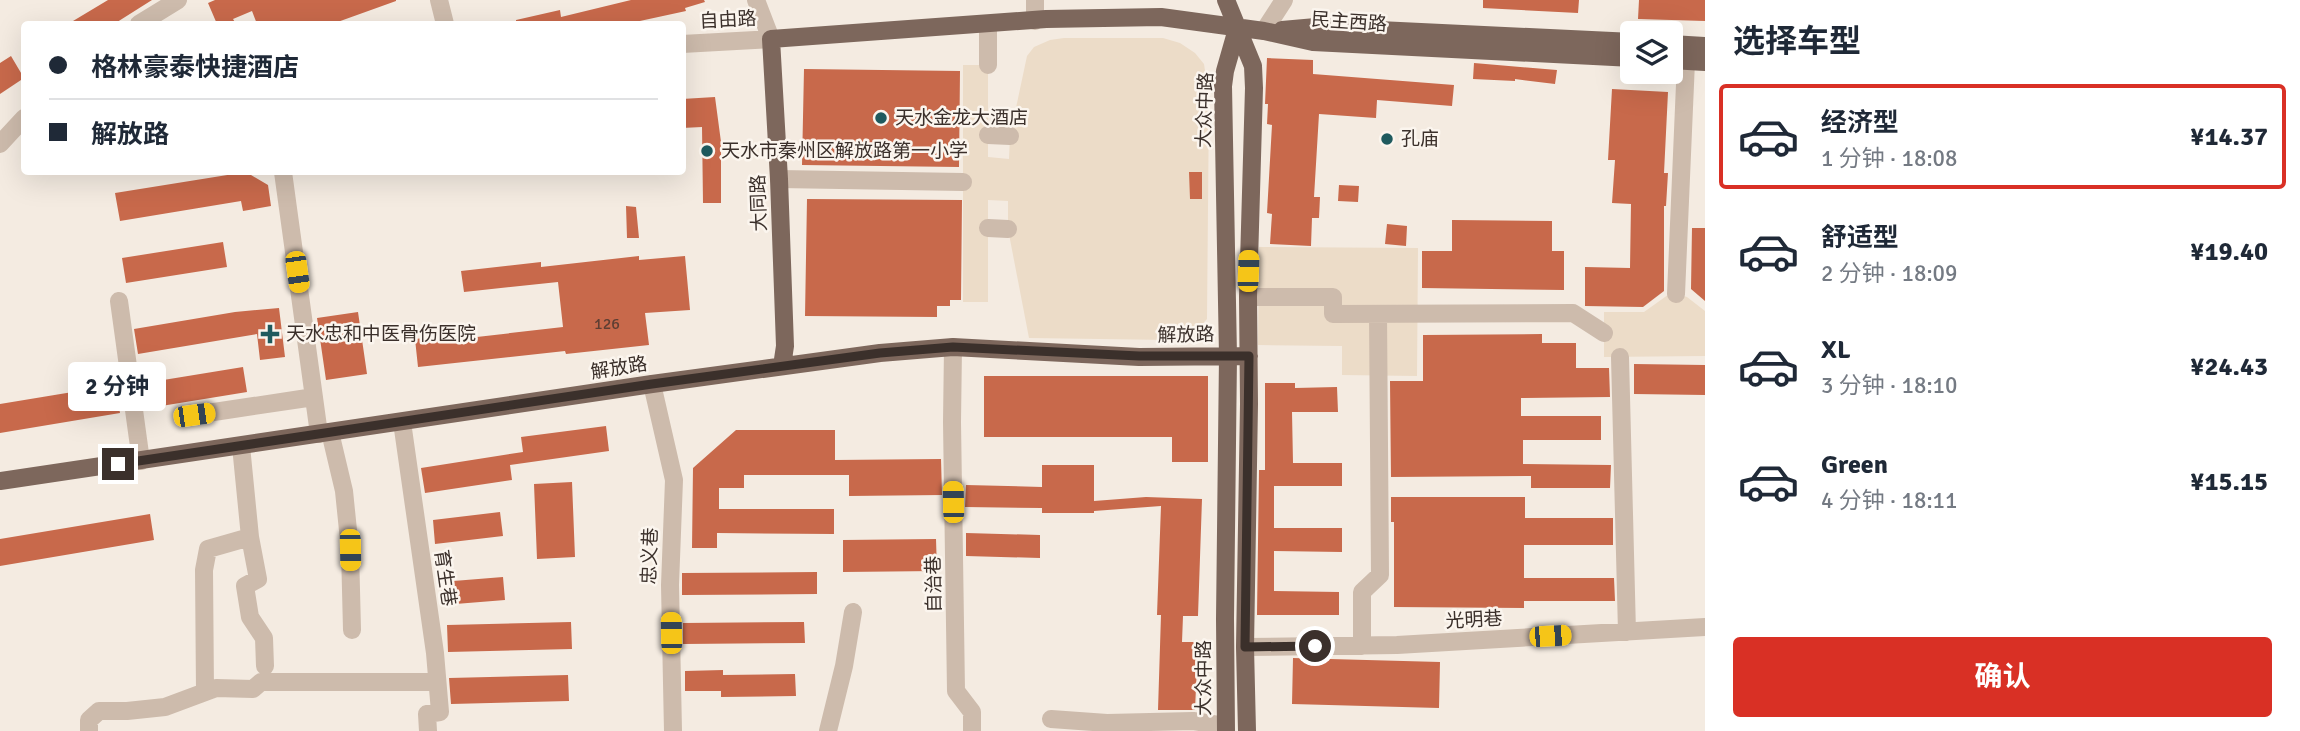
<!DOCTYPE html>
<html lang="zh">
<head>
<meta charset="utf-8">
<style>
	body { margin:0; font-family:Signika,"Noto Sans SC",sans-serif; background:#f6f6f7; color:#1f2937; height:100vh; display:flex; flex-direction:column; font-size:26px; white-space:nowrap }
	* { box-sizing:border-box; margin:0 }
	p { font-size:23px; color:#747a83 }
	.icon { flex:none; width:38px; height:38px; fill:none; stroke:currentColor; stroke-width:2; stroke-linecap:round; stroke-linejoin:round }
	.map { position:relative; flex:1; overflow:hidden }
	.sheet { display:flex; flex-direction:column; background:#fff; width:595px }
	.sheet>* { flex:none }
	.top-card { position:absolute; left:21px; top:21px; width:665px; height:154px; border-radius:7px; box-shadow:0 7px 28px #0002; display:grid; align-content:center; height:154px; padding:0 28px; background:#fff }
	.controls { position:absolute; left:1620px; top:21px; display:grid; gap:14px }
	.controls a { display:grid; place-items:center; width:63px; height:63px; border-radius:7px; background:#fff; box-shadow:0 7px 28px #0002; font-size:35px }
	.end { position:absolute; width:32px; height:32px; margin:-16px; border:9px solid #3b302b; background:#fff; box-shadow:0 0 0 4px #fff }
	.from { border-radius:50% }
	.bubble { position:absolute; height:49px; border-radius:7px; background:#fff; box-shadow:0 7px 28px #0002; font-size:23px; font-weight:700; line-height:49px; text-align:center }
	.car { position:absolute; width:21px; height:42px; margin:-21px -10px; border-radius:9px; box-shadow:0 0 5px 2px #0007; background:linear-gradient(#f5c518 24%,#345 0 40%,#f5c518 0 76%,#345 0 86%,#f5c518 0) }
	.top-card b { display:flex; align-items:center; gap:24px; height:66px; font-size:26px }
	.top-card b+b { border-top:2px solid #e0e1e3 }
	.top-card i { width:18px; height:18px; background:#1f2937 }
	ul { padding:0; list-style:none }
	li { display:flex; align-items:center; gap:21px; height:105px; margin:0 14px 10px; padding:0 14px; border:4px solid transparent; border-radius:7px }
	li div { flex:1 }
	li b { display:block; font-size:26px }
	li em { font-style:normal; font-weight:700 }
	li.on { border-color:#d93025 }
	li>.icon { width:63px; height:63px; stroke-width:1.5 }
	h2 { padding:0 28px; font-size:32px; line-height:84px }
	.action { display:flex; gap:14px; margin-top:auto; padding:14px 28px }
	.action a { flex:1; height:80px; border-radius:7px; background:#d93025; color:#fff; font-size:28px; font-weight:700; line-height:80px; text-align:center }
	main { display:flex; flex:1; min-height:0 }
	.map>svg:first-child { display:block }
	.plaza { fill:#ecdcc8 }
	.building { fill:#c8694b }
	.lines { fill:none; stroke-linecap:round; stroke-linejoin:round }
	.minor { stroke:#cdbbac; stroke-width:18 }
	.major { stroke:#7d675c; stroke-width:18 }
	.route { stroke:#3b302b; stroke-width:9 }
	.poi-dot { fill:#1f5a5e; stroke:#fbf5ee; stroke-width:2.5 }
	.labels { text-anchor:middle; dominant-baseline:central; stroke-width:5; stroke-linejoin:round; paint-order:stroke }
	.number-label { font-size:16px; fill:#5e3e33 }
	.street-label { font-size:19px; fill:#3b302b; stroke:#fbf5ee }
	.poi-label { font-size:19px; fill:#3b302b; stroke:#fbf5ee; text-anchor:start }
</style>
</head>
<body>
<main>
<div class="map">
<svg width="1705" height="731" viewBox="0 0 1705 731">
	<rect width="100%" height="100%" fill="#f4ebe1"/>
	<path class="plaza" d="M1064,38h99l17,5 15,10 9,11 5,33 -2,222 -10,11 -13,7 -14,3 -141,-2 -21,-109v-28l-20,-1v102h-25v-237h25v92l21,2 1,-23 17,-80 7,-9 16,-7z
		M1259,247l159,1 -1,128 -75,-1v-29l-84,-1z
		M1672,292l15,5 18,14v45l-101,1v-45h40z"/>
	<path class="building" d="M108,0h44l-38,24h-46z
		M215,0h181v1l-64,23h-75l-5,-13 -19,8 3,5h-19l-9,-21z
		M631,0h73l1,2 -20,6 1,3 -60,13h-110v-4l44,-10 1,7z
		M1483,0h96l-1,13 -95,-5z
		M1639,0h66v21l-67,-2z
		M11,56l13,22 -24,16v-31z
		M1267,58l46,2v14l141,11 -2,21 -75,-6 -1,18 -57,-4 -5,83h6l-1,21h-7l-1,28 -41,-2 2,-30 -5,-1 5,-88 -5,-1 1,-20h-3z
		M1474,63l83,7 -2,14 -40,-5v2l-42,-2z
		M804,69l156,2 -1,96 -157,-2z
		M1612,89l56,3 -4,81h4l-2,33h-2v85l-21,16 -58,-1v-39l45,1 1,-64 -19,-1 3,-43h-7z
		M715,97l6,45v61h-18l-1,-76 -20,1v-29z
		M246,172l22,13 3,21 -28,5 -2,-10 -121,20 -5,-28z
		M1189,172h13v27h-12z
		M1339,185l20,1 -1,16 -20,-1z
		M807,199l155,1 -1,100h-11v6h-13v11l-132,-1z
		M626,206l10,1 3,31h-12z
		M1452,220l100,1v30h12v39l-142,-2v-37h30z
		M1387,224l20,2 -1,20 -21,-2z
		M1692,228h13v73l-14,-12z
		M223,242l4,25 -101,16 -4,-25z
		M639,256v4l46,-4 5,54 -45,3 4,32 -83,9 -1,-3 -147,16 -3,-28 52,-6 1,5 95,-11 -5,-45 -94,10 -3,-21 80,-9v5z
		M279,308l6,49 -25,3 -3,-26 -119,20 -4,-25 101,-17z
		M358,312l9,62 -41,6 -9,-62z
		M1542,334v9h34v25h33l1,29 -89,1v18h80v24h-78v24l88,1 -1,23h-79v-12l-140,1 -1,-96h33v-46z
		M1634,364l71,1v30l-71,-1z
		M243,367l4,25 -98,16 -4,-25z
		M984,376h224v86h-36v-25h-188z
		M1265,383h30v5l42,-1 1,25h-46l1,51h49v23h-68v42h68v24l-68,-1v40l65,1v23h-82l2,-145h6z
		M115,385l5,28 -120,20v-29z
		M606,426l3,25 -99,14 2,15 -87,13 -4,-25 102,-16 -2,-15z
		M736,430h99v30l106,-1 1,36 -93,1v-21h-105v13h-25v21h115v25l-117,-1v15h-25l1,-80z
		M1042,465h52v36l52,-4 56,2 -4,117h-15l-1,26h16l-3,68h-37l3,-95h-4l4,-109 -67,5v2h-52v-5l-77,-1 1,-22 76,2z
		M572,482l3,75 -38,2 -3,-75z
		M1391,497h134v21h88v27h-89v33h90l1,23h-91v7l-130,-1v-85h-3z
		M500,512l3,24 -68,8 -2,-24z
		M150,514l4,26 -154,26v-27z
		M966,533l74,2v23l-74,-2z
		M936,539l1,32 -94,1v-32z
		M817,572v22l-135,1v-22z
		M503,577l2,23 -62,5 -2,-23z
		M571,622l1,27 -124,3 -1,-27z
		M804,622l1,21 -122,1v-21z
		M1293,658l147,4 -1,46 -147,-4z
		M723,670v5l72,-1 1,22 -75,1v-6h-36v-20z
		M568,675l1,26 -118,3 -2,-26z"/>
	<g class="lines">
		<path class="minor" d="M439,0l6,24
			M1035,0v21
			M139,24l39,-24
			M1264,31l20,-31
			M682,44l89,-5 -15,-39
			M988,65v-41
			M988,135l22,1
			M0,144l24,-26
			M283,172l36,262
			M779,179l184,3
			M988,228l20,1
			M1676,294l10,-233
			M1248,297h85v17l240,-1 31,20
			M119,301l22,160
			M953,347l-1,75 4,269 16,21v19
			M1620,357l7,275
			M652,384l22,96 -4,105 3,146
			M194,415l120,-18
			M402,422l33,231 5,59 -13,2 1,17
			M330,432l14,59 6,59 2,80
			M250,537l8,42 -13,7 5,31 14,21 1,28
			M1362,646v-54l18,-17 -2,-261
			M1245,647l152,-2 308,-18
			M205,692l-1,-122 4,-21 42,-12 -9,-91
			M1051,719l56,4 86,-2 32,5
			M89,731v-11l10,-9h28l38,-4 51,-19 37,1 8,-7h176
			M828,731l16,-65 9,-54"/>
		<path class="major" d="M1226,0l27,66 1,22 -6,209 1,107 -4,243 2,84
			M1282,30l34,-3 317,15
			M1671,44l34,2
			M1671,60l34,2
			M782,366l3,-20 -6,-167 -8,-140 275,-20 115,-2 103,14 49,11 320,16
			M0,481l652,-97 228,-31 73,-6 186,10 110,-1
			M1226,731l-1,-112 3,-263 -5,-270 2,-15 12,-42"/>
	</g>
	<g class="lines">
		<path class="route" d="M118,464l534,-80 228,-31 73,-6 186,9h110l-4,291 70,-1"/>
	</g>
	<g class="poi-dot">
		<circle cx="881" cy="118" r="7"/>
		<circle cx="1387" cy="139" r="7"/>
		<circle cx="707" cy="151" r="7"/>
		<path d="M266.5 323.5h7v7h7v7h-7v7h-7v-7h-7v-7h7z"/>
	</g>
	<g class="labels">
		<g class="number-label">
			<text x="607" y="324">126</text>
		</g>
		<g class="street-label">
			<text transform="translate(728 20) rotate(-3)">自由路</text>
			<text transform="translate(1349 22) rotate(4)">民主西路</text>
			<text transform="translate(1205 110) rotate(-88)">大众中路</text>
			<text transform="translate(759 203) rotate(-92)">大同路</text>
			<text transform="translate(1186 335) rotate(-1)">解放路</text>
			<text transform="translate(619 368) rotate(-9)">解放路</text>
			<text transform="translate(650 556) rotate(-88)">忠义巷</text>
			<text transform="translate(445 578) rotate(82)">育生巷</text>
			<text transform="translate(934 584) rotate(-91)">自治巷</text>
			<text transform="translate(1474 620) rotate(-3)">光明巷</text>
			<text transform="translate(1204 678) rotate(-90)">大众中路</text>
		</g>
		<g class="poi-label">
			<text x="895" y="118">天水金龙大酒店</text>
			<text x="1401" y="139">孔庙</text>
			<text x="721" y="151">天水市秦州区解放路第一小学</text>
			<text x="286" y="334">天水忠和中医骨伤医院</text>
		</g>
	</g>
</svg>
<div class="controls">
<a><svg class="icon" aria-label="layers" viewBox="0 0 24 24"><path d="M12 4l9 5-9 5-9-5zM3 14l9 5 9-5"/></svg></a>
</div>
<i class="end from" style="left:1315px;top:646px"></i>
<i class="end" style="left:118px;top:464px"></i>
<div class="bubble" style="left:68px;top:362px;width:98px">2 分钟</div>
<i class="car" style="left:1248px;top:271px;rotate:2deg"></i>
<i class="car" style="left:297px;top:272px;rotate:172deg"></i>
<i class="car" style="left:194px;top:415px;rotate:82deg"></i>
<i class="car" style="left:953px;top:502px;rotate:359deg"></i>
<i class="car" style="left:350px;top:550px;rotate:179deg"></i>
<i class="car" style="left:671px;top:633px;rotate:359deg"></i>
<i class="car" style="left:1550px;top:636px;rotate:87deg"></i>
<div class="top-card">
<b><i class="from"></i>格林豪泰快捷酒店</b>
<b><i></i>解放路</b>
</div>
</div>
<section class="sheet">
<h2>选择车型</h2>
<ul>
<li class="on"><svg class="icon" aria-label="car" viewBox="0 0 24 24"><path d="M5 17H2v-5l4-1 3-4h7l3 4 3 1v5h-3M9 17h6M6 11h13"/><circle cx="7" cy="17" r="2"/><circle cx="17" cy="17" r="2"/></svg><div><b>经济型</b><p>1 分钟 · 18:08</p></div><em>¥14.37</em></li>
<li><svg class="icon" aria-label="car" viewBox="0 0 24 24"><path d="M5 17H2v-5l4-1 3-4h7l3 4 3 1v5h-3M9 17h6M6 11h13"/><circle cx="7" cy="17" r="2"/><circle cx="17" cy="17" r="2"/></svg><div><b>舒适型</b><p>2 分钟 · 18:09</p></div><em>¥19.40</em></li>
<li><svg class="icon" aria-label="car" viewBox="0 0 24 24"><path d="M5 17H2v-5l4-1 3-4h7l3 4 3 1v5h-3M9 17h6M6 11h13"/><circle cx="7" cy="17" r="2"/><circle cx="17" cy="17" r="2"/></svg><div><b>XL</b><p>3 分钟 · 18:10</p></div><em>¥24.43</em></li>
<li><svg class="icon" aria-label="car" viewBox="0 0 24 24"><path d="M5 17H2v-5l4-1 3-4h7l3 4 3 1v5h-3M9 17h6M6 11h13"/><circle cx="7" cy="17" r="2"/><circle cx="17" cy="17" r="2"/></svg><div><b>Green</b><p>4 分钟 · 18:11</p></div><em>¥15.15</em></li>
</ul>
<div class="action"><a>确认</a></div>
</section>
</main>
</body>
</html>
